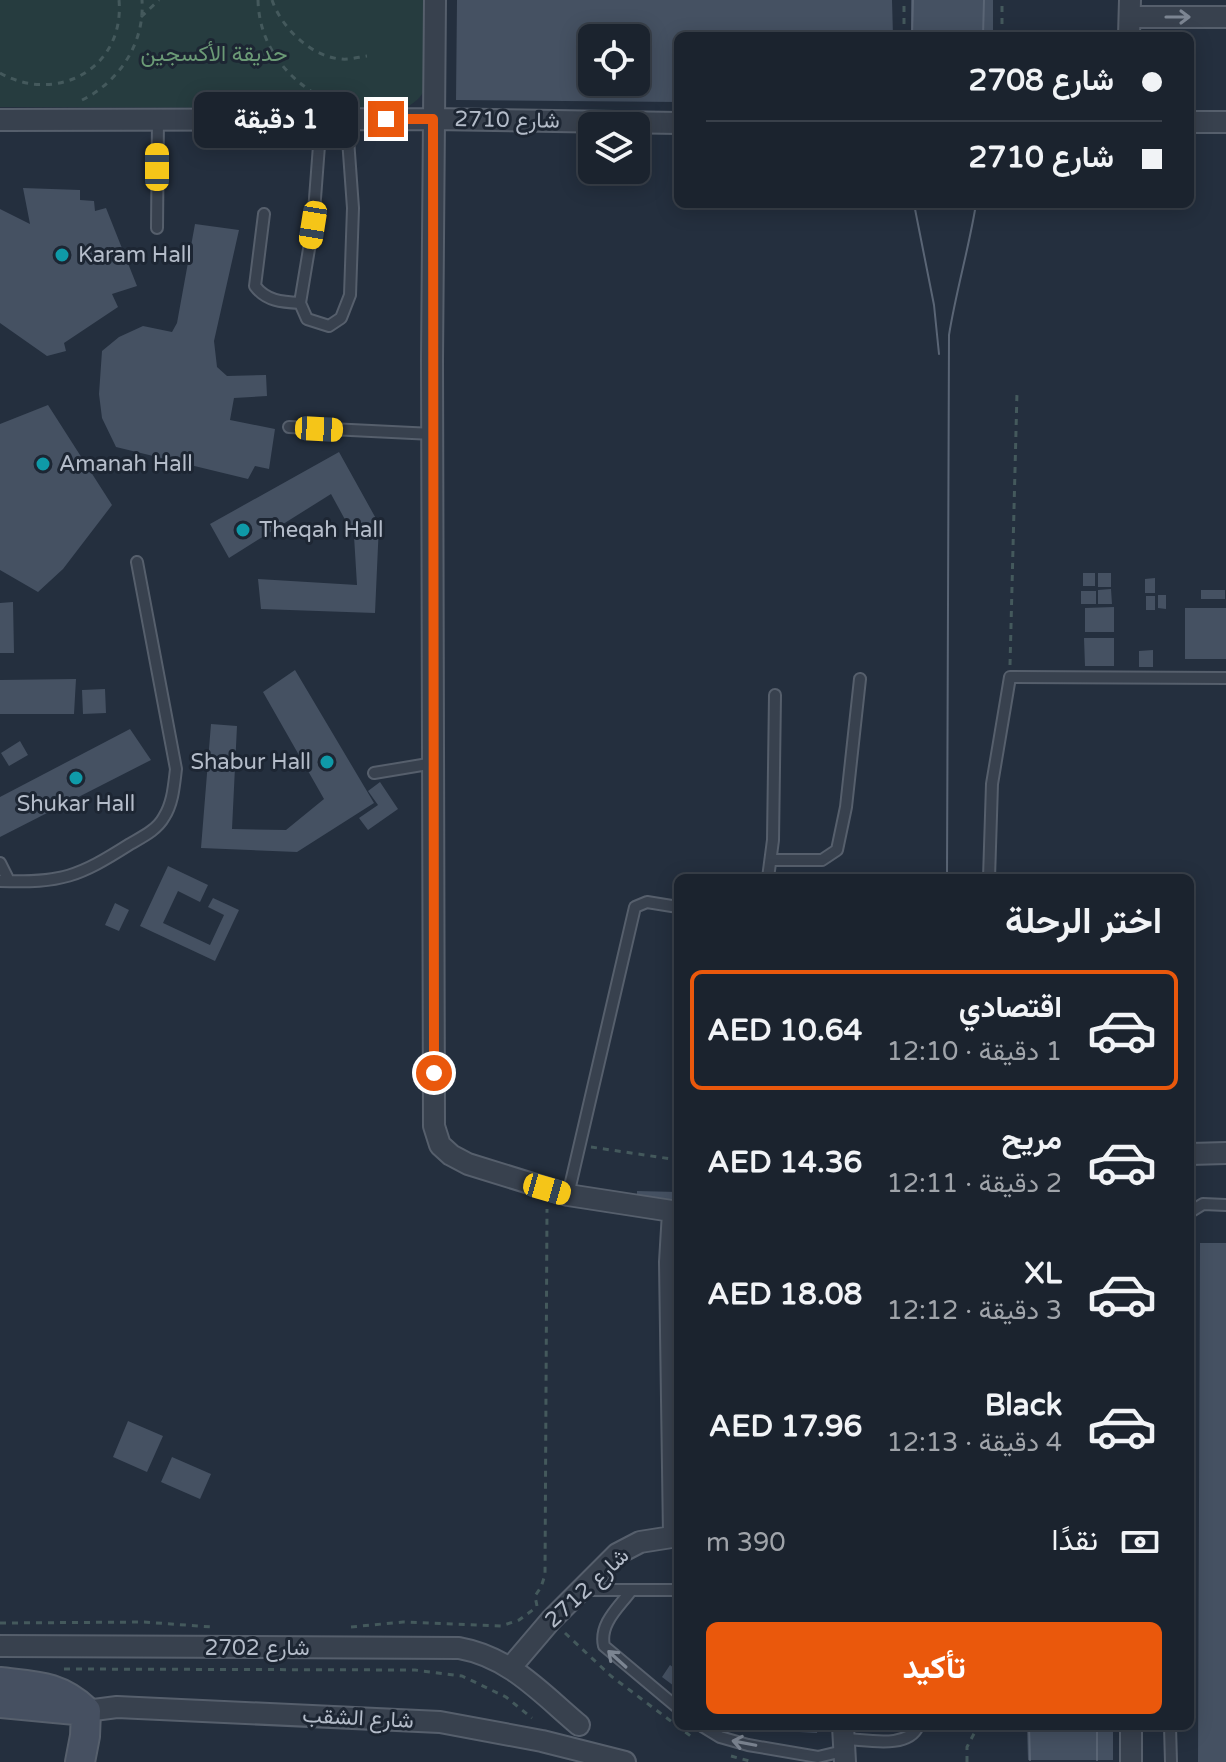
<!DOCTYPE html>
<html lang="ar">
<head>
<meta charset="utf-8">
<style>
	body { margin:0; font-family:"Varela Round",Vazirmatn,sans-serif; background:#242b36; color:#f1f3f6; direction:rtl; height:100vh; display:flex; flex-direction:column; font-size:30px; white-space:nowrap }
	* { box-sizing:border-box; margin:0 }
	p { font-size:26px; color:#a0a4aa }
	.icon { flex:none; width:44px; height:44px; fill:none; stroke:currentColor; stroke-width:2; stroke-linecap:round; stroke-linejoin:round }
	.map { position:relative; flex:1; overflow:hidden; direction:ltr }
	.drawer { position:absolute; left:674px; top:874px; width:520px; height:856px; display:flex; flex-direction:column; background:#1b232e; border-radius:12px; box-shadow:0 4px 20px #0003,0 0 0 2px #39404a; direction:rtl }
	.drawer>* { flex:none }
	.top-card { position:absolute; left:674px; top:32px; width:520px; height:176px; border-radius:12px; box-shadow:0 4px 20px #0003,0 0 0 2px #39404a; direction:rtl; display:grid; align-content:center; height:176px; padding:0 32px; background:#1b232e }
	.tools { position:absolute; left:578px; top:24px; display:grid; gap:16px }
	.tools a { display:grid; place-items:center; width:72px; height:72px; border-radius:12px; background:#1b232e; box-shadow:0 4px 20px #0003,0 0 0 2px #39404a; font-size:40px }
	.end { position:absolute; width:36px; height:36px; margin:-18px; border:10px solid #ea580c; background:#fff; box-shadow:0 0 0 4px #fff }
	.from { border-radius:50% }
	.bubble { position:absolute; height:56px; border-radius:12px; background:#1b232e; box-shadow:0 4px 20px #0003,0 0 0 2px #39404a; font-size:26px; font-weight:700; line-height:56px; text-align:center; direction:rtl }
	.car { position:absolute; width:24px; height:48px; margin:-24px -12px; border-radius:10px; box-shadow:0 0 6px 2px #0007; background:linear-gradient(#f5c518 24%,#345 0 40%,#f5c518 0 76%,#345 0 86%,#f5c518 0) }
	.top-card b { display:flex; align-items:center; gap:28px; height:76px; font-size:30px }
	.top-card b+b { border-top:2px solid #39404a }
	.top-card i { width:20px; height:20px; background:#f1f3f6 }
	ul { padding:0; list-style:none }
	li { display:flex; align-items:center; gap:24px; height:120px; margin:0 16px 12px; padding:0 16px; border:4px solid transparent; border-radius:12px }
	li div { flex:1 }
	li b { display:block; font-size:30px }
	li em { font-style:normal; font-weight:700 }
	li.on { border-color:#ea580c }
	li>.icon { width:72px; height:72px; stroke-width:1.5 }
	h2 { padding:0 32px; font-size:36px; line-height:96px }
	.pay { display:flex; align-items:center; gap:20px; height:88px; padding:0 32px; font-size:30px }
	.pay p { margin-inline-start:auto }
	.button { display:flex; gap:16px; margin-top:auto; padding:16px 32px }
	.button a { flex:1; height:92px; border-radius:12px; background:#ea580c; color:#fff; font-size:32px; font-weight:700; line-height:92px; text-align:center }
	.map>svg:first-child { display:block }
	.green { fill:#263c3f }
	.building { fill:#455162; fill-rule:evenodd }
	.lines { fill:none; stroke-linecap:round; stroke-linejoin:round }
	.lane-casing { stroke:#565f6c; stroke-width:14 }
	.street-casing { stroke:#565f6c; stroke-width:24 }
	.secondary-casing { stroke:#565f6c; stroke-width:32 }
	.path { stroke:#44595c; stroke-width:3; stroke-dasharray:6 6; stroke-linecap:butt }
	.lane { stroke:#38414e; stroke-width:10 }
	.street { stroke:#38414e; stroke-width:20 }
	.secondary { stroke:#465061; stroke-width:28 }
	.tram { stroke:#5a6575; stroke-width:2 }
	.oneway { stroke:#7c8592 }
	.route { stroke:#ea580c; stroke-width:10 }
	.culture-dot { fill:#0f9aa8; stroke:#1d2633; stroke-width:3 }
	.labels { text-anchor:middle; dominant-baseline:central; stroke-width:6; stroke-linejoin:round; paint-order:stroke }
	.park-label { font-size:22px; fill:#6b9a76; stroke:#1d2633 }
	.street-label { font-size:22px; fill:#b4bcc9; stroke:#1d2633 }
	.poi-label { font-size:22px; fill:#b4bcc9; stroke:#1d2633; text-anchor:start }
</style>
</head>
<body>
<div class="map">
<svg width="1226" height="1762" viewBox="0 0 1226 1762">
	<rect width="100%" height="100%" fill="#242f3e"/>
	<path class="green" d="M0,0h428v80c-4,15 -10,21 -23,28l-405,-1z"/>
	<path class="building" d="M457,0h435l1,36h-215v66l-222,-2zM592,38h44v44h-44z
		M911,0h82v36h-82z
		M23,188l57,2v10l14,1 1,10 11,-3 31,78 -25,8 6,13 -54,36 2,8 -19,5 -47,-33v-114l30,15z
		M195,224l44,6 -25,111 3,26 10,9 39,-1 1,21 -33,2 -4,22 45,9 -6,40 -14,-3 -7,13 -132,-32 -14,-29 -3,-24 3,-43 17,-14 24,-11 29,6 5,-9z
		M48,405l64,100 -49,64 -25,23 -38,-22v-146z
		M339,452l40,72 -4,89 -114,-4 -3,-30 99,6 -3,-49 -23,-42 -102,64 -19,-34z
		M1083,573h12v13h-12z
		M1098,573h13v14h-13z
		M1155,578v15h-10v-14z
		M1111,589l1,15h-14v-14z
		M1201,590h24v9h-24z
		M1081,591h15v13h-15z
		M1158,595h8v14l-8,-1z
		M1146,596h9v14h-9z
		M13,602l1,51h-14v-50z
		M1114,607v25h-29v-24z
		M1185,608h41v51h-41z
		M1084,638h30v28h-29z
		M1153,650v17h-14v-16z
		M295,670l79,133 -77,49 -96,-4 10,-124 26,2 -5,103 54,1 38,-31 -61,-107z
		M76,679l-2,35h-74v-34z
		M105,689l1,24 -23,1 -1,-24z
		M130,729l21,31 -151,77v-40z
		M20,741l8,14 -19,11 -8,-13z
		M380,782l18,27 -30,21 -9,-12 19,-13 -10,-14z
		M168,866l40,19 -8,17 -22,-11 -15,32 47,22 14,-30 -16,-8 5,-9 26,12 -24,51 -75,-35z
		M115,903l14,7 -10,21 -14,-6z
		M637,1191l41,1v13l-41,-1z
		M1200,1243h26v519h-28z
		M128,1421l35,15 -16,36 -34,-15z
		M172,1457l39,17 -11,25 -39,-17z
		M670,1665l8,6v18l-16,-12z
		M799,1726h19l-1,7 -18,-1z
		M1027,1726h86v34h-85z"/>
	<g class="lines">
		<g class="lane-casing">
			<path id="lane" d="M321,119l-8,106 -13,78 7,16 22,7 12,-8 9,-23 3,-87 -5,-69 2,-21
				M264,214l-9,72c11,15 27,16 45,17
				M157,228l1,-110
				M289,427l144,7
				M374,773l60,-10
				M771,860h51l15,-10 9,-43 14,-128
				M0,863l9,18
				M768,878l5,-38 2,-145
				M989,878l3,-94 18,-107 216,1
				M0,881c62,2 78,-4 130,-37 12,-7 27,-14 34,-27 9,-14 10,-32 12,-48l-39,-207
				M568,1195l67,-288 12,-5 31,5
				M1190,1212l13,-8 23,1
				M582,1590h96
				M630,1592c-12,16 -31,32 -26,54l74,62
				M702,1726l18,11 28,8 70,12 25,-6
				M1170,1726l1,36
				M843,1739c21,0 65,11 75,-13"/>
		</g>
		<g class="street-casing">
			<path id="street" d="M435,0l-3,360 2,766 6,19 11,10 17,9 100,31 110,17
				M1130,17h96
				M1129,36l1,-36
				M0,120l433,-1 245,4
				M1190,122h36
				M1190,1154l36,-1
				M673,1212l-3,50 4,274
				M0,1646l459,2c51,9 82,45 120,77
				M511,1667l40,-47 66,-66 23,-12 38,-6
				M86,1711l31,-4 323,15 102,19 83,21
				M843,1726l2,36
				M1131,1726v36"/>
		</g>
		<g class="secondary-casing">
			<path id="secondary" d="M0,1682c35,4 59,3 86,29
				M0,1703l86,8
				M80,1762l5,-26 1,-25"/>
		</g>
		<path class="path" d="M258,0c1,46 30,81 70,101
			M272,0c9,27 39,57 69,59 8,1 18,-2 26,-3
			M141,17l18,-17
			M904,36v-36
			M1002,36v-36
			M0,73c57,32 125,-5 119,-73
			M82,100c37,-18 63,-57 60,-100
			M1010,665l7,-273
			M591,1147l87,13
			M537,1606l-2,-10 6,-9 4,-12 2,-366
			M0,1623l144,-1 68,5
			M351,1627l52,-5 98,4 18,-6 15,-11
			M565,1633l46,43 81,61
			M64,1669l351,1 47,6 44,21 26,21
			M731,1756l22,6
			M967,1762v-15l11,-21"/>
		<use href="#lane" class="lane"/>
		<use href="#street" class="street"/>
		<use href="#secondary" class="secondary"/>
		<path class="tram" d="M912,36l1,-36
			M983,36l1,-36
			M914,204l20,101 5,49
			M947,878l2,-543c7,-44 20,-87 27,-131
			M1029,1726l1,34
			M1097,1726v34"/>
	</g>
	<defs><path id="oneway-shaft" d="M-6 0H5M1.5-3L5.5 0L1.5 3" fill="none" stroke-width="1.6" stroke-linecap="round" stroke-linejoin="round" transform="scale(2)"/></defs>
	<g class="oneway">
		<use href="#oneway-shaft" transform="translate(1178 17)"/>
		<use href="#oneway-shaft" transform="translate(617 1659) rotate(-138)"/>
		<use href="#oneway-shaft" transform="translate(744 1743) rotate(-169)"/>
	</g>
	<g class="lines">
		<path class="route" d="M386,119h47l1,954"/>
	</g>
	<g class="culture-dot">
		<circle cx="62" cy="255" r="8"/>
		<circle cx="43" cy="464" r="8"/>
		<circle cx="243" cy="530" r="8"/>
		<circle cx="327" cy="762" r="8"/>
		<circle cx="76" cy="778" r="8"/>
	</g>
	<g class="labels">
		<g class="park-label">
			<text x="214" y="54">حديقة الأكسجين</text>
		</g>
		<g class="street-label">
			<text transform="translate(507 120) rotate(1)">شارع 2710</text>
			<text transform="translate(587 1588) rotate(-43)">شارع 2712</text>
			<text x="257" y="1648">شارع 2702</text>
			<text transform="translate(358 1718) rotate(3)">شارع الشقب</text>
		</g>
		<g class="poi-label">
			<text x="78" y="255">Karam Hall</text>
			<text x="59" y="464">Amanah Hall</text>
			<text x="259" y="530">Theqah Hall</text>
			<text x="311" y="762" text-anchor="end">Shabur Hall</text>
			<text x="76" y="804" text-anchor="middle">Shukar Hall</text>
		</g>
	</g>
</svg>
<div class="tools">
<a><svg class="icon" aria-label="locate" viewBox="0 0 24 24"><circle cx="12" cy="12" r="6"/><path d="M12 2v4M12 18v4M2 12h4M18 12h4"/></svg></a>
<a><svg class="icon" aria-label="layers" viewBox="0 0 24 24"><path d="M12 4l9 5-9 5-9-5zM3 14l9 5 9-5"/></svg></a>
</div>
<i class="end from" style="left:434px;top:1073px"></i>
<i class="end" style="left:386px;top:119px"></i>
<div class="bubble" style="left:194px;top:92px;width:164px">1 دقيقة</div>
<i class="car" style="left:157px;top:167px;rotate:0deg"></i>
<i class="car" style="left:313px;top:225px;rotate:189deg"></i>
<i class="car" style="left:319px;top:429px;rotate:93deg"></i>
<i class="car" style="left:547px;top:1189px;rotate:106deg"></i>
<div class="top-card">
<b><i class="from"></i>شارع 2708</b>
<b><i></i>شارع 2710</b>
</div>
<section class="drawer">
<h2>اختر الرحلة</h2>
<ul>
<li class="on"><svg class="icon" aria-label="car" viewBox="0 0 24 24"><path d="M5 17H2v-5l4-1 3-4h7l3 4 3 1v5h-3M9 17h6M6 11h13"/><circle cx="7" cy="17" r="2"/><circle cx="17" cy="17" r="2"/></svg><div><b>اقتصادي</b><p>1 دقيقة · 12:10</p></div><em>AED 10.64</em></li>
<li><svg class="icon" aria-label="car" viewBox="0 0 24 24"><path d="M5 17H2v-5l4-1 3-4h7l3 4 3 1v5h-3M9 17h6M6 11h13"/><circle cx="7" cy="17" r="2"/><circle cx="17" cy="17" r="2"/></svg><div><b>مريح</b><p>2 دقيقة · 12:11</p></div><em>AED 14.36</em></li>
<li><svg class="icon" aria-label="car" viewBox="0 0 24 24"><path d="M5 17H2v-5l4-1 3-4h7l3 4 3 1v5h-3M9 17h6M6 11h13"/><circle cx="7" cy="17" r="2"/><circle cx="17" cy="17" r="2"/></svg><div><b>XL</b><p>3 دقيقة · 12:12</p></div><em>AED 18.08</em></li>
<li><svg class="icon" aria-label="car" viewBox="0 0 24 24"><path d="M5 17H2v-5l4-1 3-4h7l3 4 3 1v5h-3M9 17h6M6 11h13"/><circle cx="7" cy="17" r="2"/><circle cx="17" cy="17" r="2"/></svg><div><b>Black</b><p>4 دقيقة · 12:13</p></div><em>AED 17.96</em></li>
</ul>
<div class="pay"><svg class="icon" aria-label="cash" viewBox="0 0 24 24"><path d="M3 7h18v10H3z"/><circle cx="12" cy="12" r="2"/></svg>نقدًا<p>390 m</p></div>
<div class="button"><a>تأكيد</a></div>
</section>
</div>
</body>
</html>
